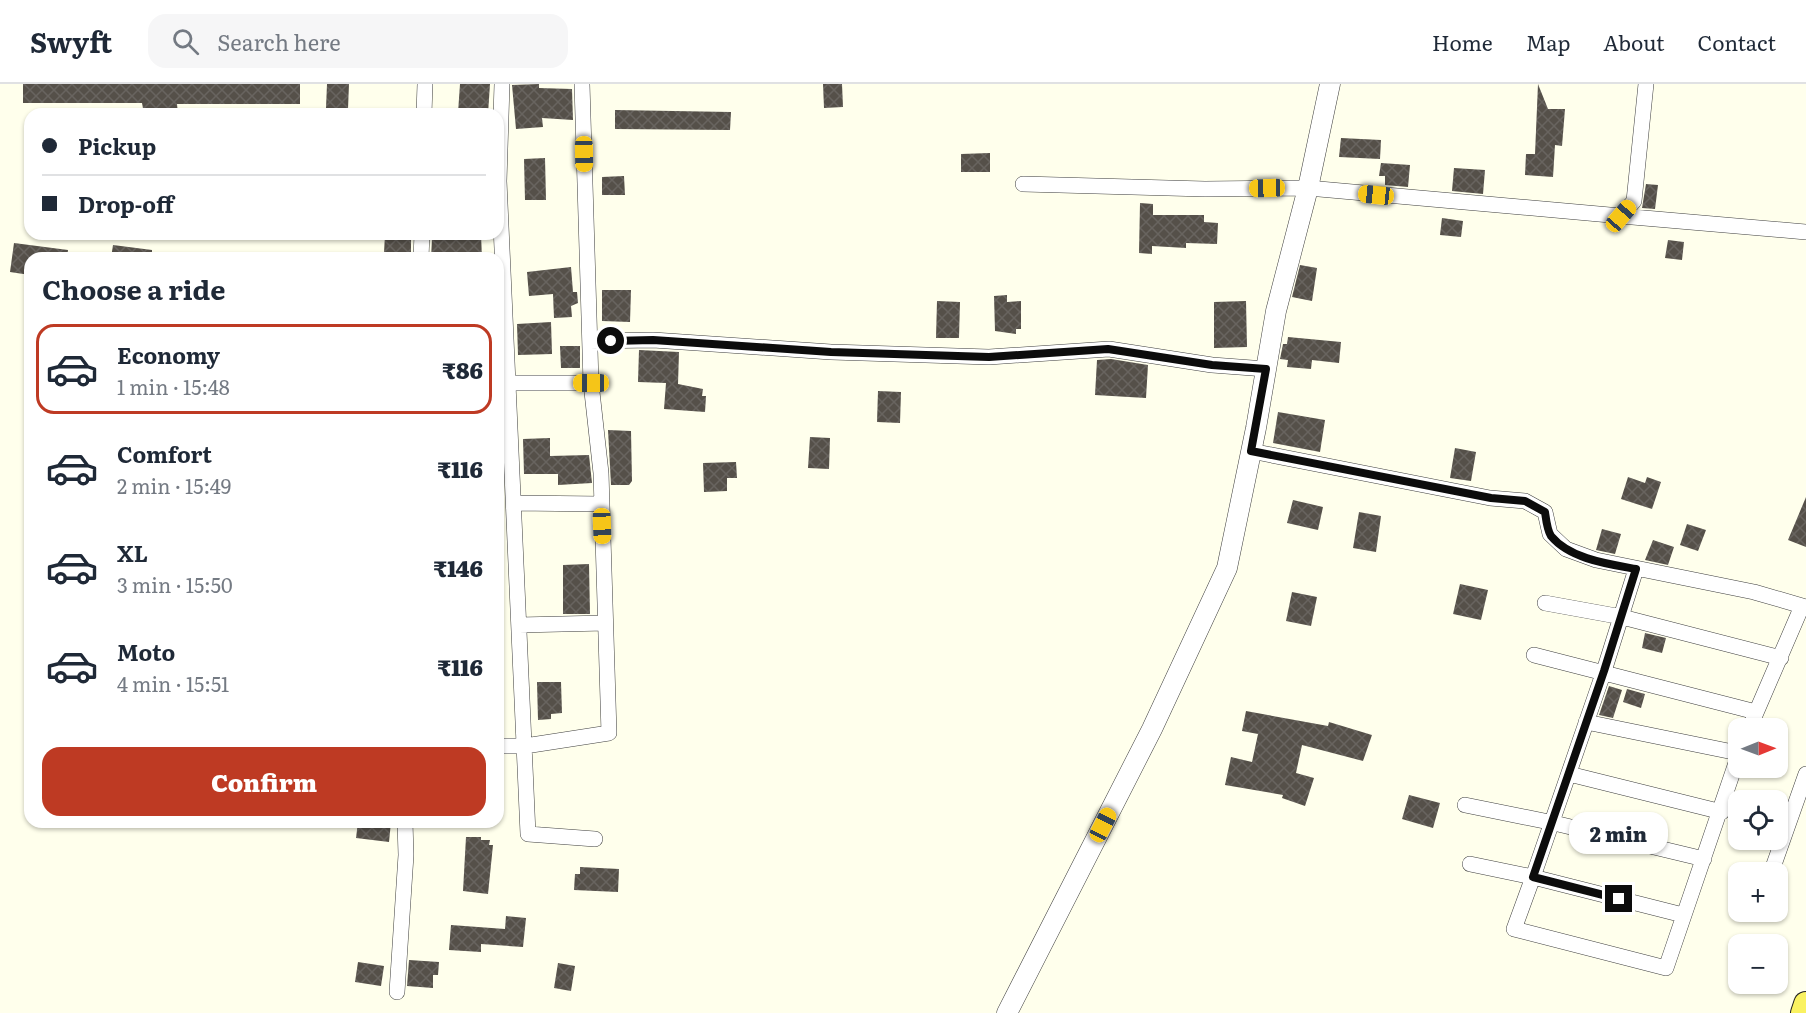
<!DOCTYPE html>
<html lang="en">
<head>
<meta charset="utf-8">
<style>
	body { margin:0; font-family:Literata,serif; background:#f6f6f7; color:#1f2937; height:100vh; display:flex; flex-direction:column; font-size:22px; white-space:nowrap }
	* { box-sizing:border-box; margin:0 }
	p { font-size:20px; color:#747a83 }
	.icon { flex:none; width:33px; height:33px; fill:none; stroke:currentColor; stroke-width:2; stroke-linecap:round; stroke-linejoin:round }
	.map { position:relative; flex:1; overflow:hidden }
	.drawer { position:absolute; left:24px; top:168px; width:480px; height:576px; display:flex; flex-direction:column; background:#fff; border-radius:18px; box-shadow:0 2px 4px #0004 }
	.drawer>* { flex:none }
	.banner { position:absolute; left:24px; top:24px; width:480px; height:132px; border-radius:18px; box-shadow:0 2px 4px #0004; display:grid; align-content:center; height:132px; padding:0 18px; background:#fff }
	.needle { width:39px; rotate:89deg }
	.buttons { position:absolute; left:1728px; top:634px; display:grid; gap:12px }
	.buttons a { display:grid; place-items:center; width:60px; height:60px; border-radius:12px; background:#fff; box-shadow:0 2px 4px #0004; font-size:30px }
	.end { position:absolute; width:27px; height:27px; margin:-14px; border:8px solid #0c0c0c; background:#fff; box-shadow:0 0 0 3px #fff }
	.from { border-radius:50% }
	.bubble { position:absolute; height:42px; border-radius:18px; background:#fff; box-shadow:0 2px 4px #0004; font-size:20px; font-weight:800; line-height:42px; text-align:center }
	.car { position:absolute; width:18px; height:36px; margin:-18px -9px; border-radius:8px; box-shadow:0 0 4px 2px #0007; background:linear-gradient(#f5c518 24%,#345 0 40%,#f5c518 0 76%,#345 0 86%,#f5c518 0) }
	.banner b { display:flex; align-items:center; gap:21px; height:57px; font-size:22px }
	.banner b+b { border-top:2px solid #e0e1e3 }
	.banner i { width:15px; height:15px; background:#1f2937 }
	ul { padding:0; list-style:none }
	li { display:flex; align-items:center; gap:18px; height:90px; margin:0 12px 9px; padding:0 6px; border:3px solid transparent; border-radius:18px }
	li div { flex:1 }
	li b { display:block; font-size:22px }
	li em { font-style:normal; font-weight:800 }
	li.selected { border-color:#be3a23 }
	li>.icon { width:54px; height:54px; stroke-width:1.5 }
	h2 { padding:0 18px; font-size:27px; line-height:72px }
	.action { display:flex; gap:12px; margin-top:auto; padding:12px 18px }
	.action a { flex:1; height:69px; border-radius:18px; background:#be3a23; color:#fff; font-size:24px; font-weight:800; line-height:69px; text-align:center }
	header { display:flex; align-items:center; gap:36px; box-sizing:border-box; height:84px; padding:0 30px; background:#fff; border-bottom:2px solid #e0e1e3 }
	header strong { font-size:28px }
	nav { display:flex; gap:33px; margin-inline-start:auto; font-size:21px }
	.search { width:420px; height:54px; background:#f6f6f7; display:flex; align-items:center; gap:15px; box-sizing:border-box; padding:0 21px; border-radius:18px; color:#747a83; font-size:22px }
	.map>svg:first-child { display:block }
	.building { fill:url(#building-cross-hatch) }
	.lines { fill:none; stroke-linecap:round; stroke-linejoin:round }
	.minor-casing { stroke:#3f3f3f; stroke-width:16 }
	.tertiary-casing { stroke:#3f3f3f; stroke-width:21 }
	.primary-casing { stroke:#1d1d1d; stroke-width:26 }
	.minor { stroke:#fff; stroke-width:15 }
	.tertiary { stroke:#fff; stroke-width:20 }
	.primary { stroke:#faf261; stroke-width:24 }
	.route { stroke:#0c0c0c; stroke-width:8 }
</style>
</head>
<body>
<header>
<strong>Swyft</strong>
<div class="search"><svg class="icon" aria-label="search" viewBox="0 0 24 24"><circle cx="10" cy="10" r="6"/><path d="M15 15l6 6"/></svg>Search here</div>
<nav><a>Home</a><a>Map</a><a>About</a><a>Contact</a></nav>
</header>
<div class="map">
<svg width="1806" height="929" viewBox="0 0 1806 929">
	<defs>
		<pattern id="building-cross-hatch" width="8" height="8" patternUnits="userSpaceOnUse" patternTransform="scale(1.5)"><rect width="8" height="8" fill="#555049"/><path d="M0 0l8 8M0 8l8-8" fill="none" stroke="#68645f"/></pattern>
	</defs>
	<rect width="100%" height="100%" fill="#ffffec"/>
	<path class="building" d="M23,0h277v20h-123l1,10h-34l-2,-11h-119z
		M327,0h22l-1,25 -22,-1z
		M460,0h30l-2,30 -30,-1z
		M539,0v4l33,1 1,31 -31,-2 1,9 -27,2 -4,-44z
		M823,0h19l1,23 -19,1z
		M1538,0l10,25h17l-3,37 -7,-1 -2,32 -28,-2 1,-21h9z
		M615,26l116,2 -1,18 -115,-1z
		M1341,54l40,2 -1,19 -41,-2z
		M990,69v19h-29v-18z
		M545,74l1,42h-21l-1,-41z
		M1381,79l29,2 -2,22 -23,-2v-9h-6z
		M1454,84l31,2 -2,24 -31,-3z
		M624,92l1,19h-23v-18z
		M1646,100l12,1 -3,24 -13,-1z
		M1140,119l13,1v11h51v7l14,1 -1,21 -31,-1v5l-34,-2v8l-13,-1z
		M1442,134l21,3 -2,16 -21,-2z
		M385,150h26v21l-27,-2z
		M457,150h24l1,24h-51l1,-19 25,-1z
		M1668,156l16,2 -2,18 -17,-2z
		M14,159l54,7 -1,8h-37v17l-20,-3z
		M113,161l39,5v8h-41z
		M1300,181l17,3 -5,33 -20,-4z
		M571,183l2,25h4l1,11 -7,3 1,11 -18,1 -1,-24 -24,2 -2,-24z
		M602,206h29l-1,32 -28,-1z
		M1007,211v7l14,-1v28h-5v5l-21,-3 -1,-35z
		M937,217l23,1 -1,36h-23z
		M1246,217l1,46 -33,1v-46z
		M551,238l1,32 -34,1 -1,-31z
		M1288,253l53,5 -2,21 -27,-3 -1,9 -24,-2 1,-7 -8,-1 3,-15h4z
		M560,262h20v22h-19z
		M639,266l40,2 -1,32 25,5 -1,7h4l-1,16 -41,-3 2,-26 -28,-1z
		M1111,275l37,6 -2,33 -51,-3 2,-35z
		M878,307l23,1 -1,31 -23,-1z
		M1278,328l47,8 -5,32 -47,-9z
		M608,346l23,1 1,50 -3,4h-18z
		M810,353l20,1 -1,31 -21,-1z
		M550,354v18l39,-1 3,28 -34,2v-11h-34l-1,-35z
		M1455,364l21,4 -5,29 -21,-3z
		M736,378l1,16h-10v13l-23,1 -1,-29z
		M1628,393l17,6 2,-6 14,5 -9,27 -31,-10z
		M1806,413v50l-18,-7z
		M1293,416l30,7 -5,23 -31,-7z
		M1359,428l22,4 -5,36 -23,-4z
		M1687,440l19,6 -8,21 -18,-6z
		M1602,445l19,5 -6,20 -19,-4z
		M1653,456l21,7 -6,18 -23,-5z
		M589,480l1,50h-27v-49z
		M1460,500l28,6 -7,30 -28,-6z
		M1292,508l25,5 -6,29 -25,-5z
		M1645,549l21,5 -4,15 -20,-5z
		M537,598h24l1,31 -11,1v5l-13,1z
		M1609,602l13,4 -9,28 -14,-3z
		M1627,605l18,5 -4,14 -18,-6z
		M1246,627l82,15 1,-4 43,13 -9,26 -61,-16 -6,28 18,5 -9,28 -23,-8 1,-3 -58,-10 6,-28 21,5 6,-28 -16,-3z
		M1409,711l31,8 -7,25 -31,-9z
		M358,738h33l-2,20 -33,-4z
		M466,753h15v3h9l-1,5h4l-5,49 -25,-3z
		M580,783l39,2 -1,23 -44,-2 1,-16h5z
		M506,832l20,2 -3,29 -42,-3v8l-32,-2 2,-25 54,4z
		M409,876l30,2 -1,13h-5v13l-26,-2z
		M358,878l26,4 -3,20 -26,-4z
		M558,879l17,3 -4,25 -17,-3z"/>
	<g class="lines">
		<g class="minor-casing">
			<path id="minor" d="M502,0l-3,97 29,653 67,5
				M424,30l1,-30
				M1023,100l182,5 103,-1 313,28 13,-15 12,-117
				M1621,132l185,16
				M421,174l1,-24
				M590,257l63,-1 178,12 158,5 120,-8 103,16 54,4
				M509,299h82
				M1251,367l239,47 35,3 20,11 5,22 16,15 30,11 158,32 52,15
				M514,419l87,1
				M1636,485l-32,102 -71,206 150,38
				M1545,519l77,14 159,41
				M519,541l86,-2
				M1534,571l222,57
				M1586,638l152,31
				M1749,645l53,-123
				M498,662h27l84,-13 -8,-260 -10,-90 -9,-299
				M1569,690l153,38
				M1465,721l89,18 150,36
				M1470,780l63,13 -19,52 152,39 72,-211
				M1771,789l35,-99
				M397,908l9,-137 -1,-33"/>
		</g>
		<g class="tertiary-casing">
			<path id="tertiary" d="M1007,929l145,-284 75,-161 29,-140 20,-117 32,-123 22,-104"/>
		</g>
		<g class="primary-casing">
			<path id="primary" d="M1803,929l3,-9"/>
		</g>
		<use href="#minor" class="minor"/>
		<use href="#tertiary" class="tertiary"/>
		<use href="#primary" class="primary"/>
	</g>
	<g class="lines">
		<path class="route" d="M611,257l42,-1 178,12 158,5 119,-8 104,16 54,4 -15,82 240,47 34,3 20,11c1,7 2,18 6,24 19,23 57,28 85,33l-32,102 -71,206 86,22"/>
	</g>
</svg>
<div class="buttons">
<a><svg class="needle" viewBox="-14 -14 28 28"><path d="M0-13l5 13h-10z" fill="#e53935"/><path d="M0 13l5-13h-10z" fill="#747a83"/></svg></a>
<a><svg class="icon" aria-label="locate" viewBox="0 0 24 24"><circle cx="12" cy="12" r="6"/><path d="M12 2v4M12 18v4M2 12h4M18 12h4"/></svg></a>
<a>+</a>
<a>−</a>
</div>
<i class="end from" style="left:611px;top:257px"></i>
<i class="end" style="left:1619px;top:815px"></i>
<div class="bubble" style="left:1569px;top:728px;width:99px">2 min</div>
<i class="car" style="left:584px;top:70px;rotate:179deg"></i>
<i class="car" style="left:1267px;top:104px;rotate:269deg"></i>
<i class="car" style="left:1376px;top:111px;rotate:276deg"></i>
<i class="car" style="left:1621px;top:132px;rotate:41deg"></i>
<i class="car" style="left:591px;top:299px;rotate:270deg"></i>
<i class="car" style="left:602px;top:442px;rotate:178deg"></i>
<i class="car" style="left:1103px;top:741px;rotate:27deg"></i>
<div class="banner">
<b><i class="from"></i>Pickup</b>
<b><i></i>Drop-off</b>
</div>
<section class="drawer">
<h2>Choose a ride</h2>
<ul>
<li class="selected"><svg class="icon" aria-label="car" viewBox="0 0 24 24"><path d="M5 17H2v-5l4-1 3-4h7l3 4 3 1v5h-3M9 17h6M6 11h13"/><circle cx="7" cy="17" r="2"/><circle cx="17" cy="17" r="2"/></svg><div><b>Economy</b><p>1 min · 15:48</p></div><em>₹86</em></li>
<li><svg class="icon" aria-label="car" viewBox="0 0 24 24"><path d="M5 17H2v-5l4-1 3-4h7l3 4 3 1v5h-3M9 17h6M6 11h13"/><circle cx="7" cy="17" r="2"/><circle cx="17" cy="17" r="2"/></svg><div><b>Comfort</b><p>2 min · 15:49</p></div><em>₹116</em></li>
<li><svg class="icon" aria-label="car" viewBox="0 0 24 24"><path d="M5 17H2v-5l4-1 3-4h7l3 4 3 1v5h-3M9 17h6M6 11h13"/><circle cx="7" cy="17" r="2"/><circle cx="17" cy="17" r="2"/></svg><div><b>XL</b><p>3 min · 15:50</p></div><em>₹146</em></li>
<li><svg class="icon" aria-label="car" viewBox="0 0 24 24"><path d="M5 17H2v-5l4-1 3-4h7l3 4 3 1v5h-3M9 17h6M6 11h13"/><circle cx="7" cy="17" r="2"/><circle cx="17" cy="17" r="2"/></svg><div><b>Moto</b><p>4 min · 15:51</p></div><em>₹116</em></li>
</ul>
<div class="action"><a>Confirm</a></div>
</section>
</div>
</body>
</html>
